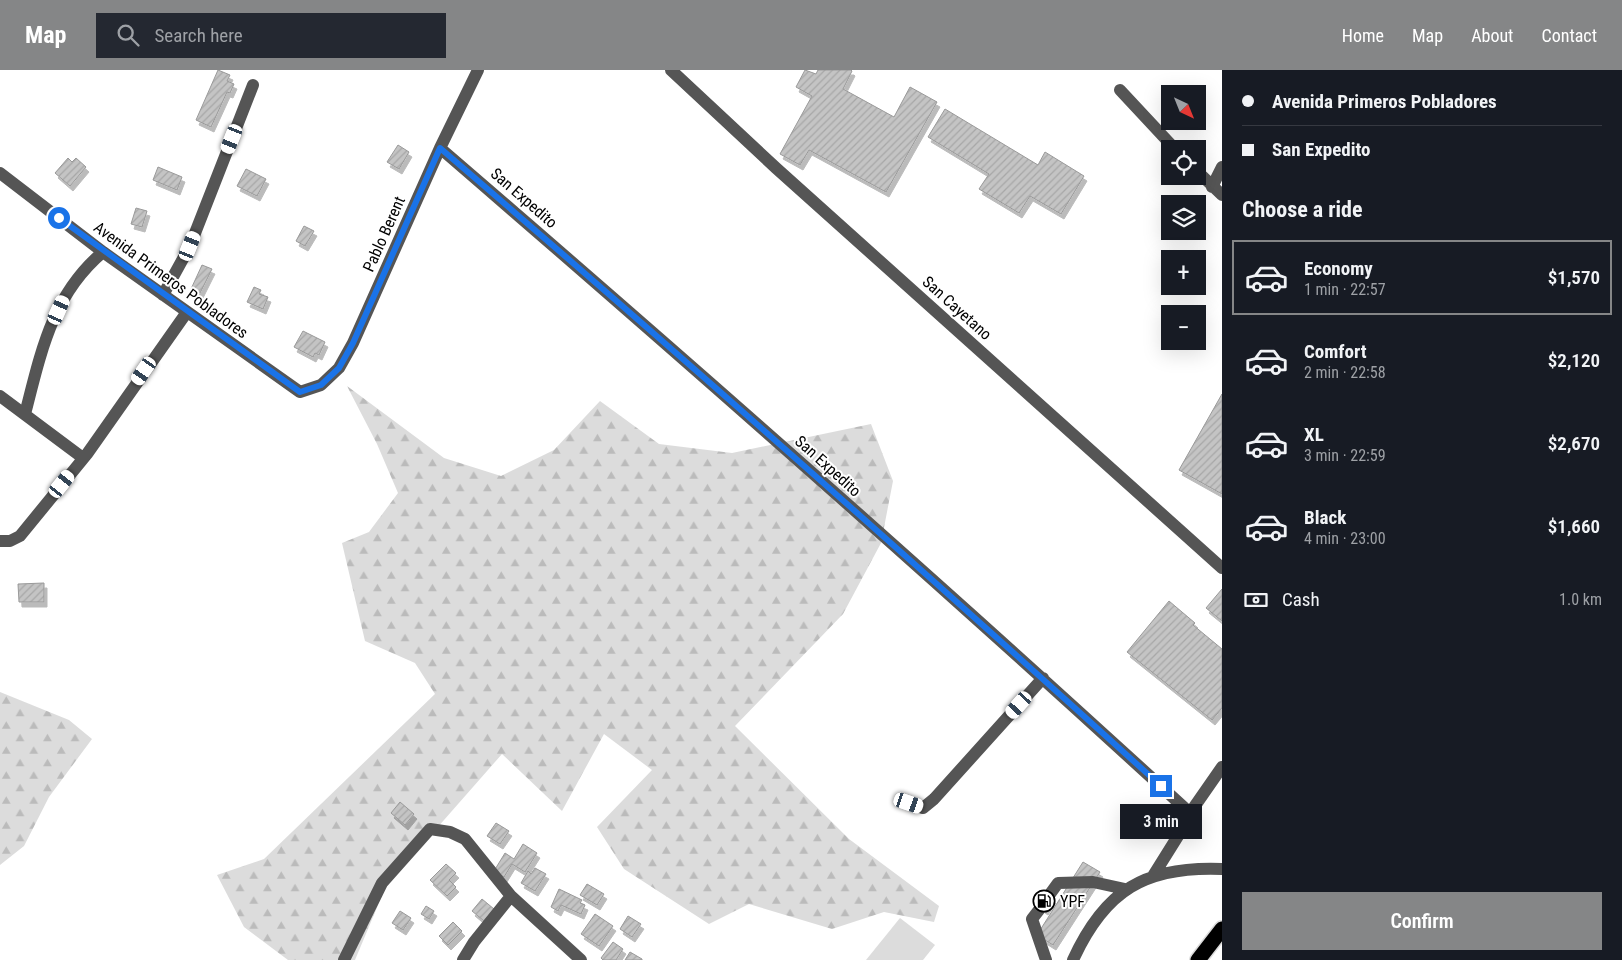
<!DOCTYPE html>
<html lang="en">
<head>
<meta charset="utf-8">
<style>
	body { margin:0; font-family:"Roboto Condensed",sans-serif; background:#242831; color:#f1f3f6; height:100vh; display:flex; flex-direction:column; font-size:19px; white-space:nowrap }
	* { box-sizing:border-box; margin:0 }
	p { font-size:16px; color:#9ea1a6 }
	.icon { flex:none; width:28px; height:28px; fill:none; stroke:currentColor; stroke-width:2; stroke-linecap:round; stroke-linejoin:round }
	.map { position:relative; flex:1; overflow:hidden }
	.details { display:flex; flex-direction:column; background:#171b24; width:400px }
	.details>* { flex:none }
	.hud { display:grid; align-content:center; height:110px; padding:0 20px; background:#171b24 }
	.needle { width:32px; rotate:137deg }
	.buttons { position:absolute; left:1161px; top:15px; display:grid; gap:10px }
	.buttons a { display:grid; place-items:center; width:45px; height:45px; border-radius:0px; background:#171b24; box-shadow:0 5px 20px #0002; font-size:25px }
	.end { position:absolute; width:22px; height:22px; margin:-11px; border:6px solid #1a73e8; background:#fff; box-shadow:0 0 0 2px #fff }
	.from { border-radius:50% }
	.bubble { position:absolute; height:35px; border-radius:0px; background:#171b24; box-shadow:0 5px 20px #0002; font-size:16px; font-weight:600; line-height:35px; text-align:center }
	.car { position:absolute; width:15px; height:30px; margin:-15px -8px; border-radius:6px; box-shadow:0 0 4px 1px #0007; background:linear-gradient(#fff 24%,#345 0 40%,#fff 0 76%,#345 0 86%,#fff 0) }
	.hud b { display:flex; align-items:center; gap:18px; height:48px; font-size:19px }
	.hud b+b { border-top:1px solid #363941 }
	.hud i { width:12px; height:12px; background:#f1f3f6 }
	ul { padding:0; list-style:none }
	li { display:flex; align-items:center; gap:15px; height:75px; margin:0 10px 8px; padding:0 10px; border:2px solid transparent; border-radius:0px }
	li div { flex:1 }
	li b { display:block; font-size:19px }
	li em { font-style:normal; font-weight:600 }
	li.active { border-color:#858687 }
	li>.icon { width:45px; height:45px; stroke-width:1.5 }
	h2 { padding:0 20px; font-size:22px; line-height:60px }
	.pay { display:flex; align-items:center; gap:12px; height:55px; padding:0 20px; font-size:19px }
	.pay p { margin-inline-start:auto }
	.cta { display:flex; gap:10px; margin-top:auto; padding:10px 20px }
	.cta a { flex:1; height:58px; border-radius:0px; background:#858687; color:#fff; font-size:20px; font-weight:600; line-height:58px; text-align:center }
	header { display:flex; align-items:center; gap:30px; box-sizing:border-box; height:70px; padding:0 25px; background:#858687; color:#fff }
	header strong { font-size:24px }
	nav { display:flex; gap:28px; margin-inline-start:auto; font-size:18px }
	.search { width:350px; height:45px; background:#242831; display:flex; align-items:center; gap:12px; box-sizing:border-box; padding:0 18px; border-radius:0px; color:#9ea1a6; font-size:19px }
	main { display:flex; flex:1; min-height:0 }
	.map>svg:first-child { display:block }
	.forest { fill:url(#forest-firs) }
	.park { fill:#dcdcdc }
	.building { fill:url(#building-hatch); stroke:#999; filter:url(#shadow) }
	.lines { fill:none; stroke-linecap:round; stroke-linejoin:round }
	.minor-tunnel { stroke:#d9d9d9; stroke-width:12; stroke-dasharray:12 6; stroke-linecap:butt }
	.highway-casing { stroke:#dbdbdb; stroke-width:18 }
	.minor { stroke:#555; stroke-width:12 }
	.highway { stroke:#000; stroke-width:15 }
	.route { stroke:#1a73e8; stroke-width:6 }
	.labels { text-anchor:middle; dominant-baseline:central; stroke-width:4; stroke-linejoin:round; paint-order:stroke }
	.street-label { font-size:16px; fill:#000; stroke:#fff }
	.poi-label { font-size:16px; fill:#000; stroke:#fff; text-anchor:start }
</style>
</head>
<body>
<header>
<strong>Map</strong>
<div class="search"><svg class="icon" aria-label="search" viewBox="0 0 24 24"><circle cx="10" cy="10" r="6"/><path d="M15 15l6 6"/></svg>Search here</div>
<nav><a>Home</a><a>Map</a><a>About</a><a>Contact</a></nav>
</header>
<main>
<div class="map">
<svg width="1222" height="890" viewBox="0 0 1222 890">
	<defs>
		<pattern id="forest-firs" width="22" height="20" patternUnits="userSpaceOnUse" patternTransform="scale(1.25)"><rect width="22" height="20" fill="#dcdcdc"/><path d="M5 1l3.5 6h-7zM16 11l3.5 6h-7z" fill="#bbb"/></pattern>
		<pattern id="building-hatch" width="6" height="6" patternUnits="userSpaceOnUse" patternTransform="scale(1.25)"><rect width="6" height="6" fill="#c4c4c4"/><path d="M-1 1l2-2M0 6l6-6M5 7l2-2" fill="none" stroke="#a7a7a7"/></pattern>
		<filter id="shadow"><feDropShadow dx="3" dy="5" stdDeviation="0" flood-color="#0004"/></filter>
	</defs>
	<rect width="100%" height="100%" fill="#fff"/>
	<path class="forest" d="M347,316l97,72 57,18 53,-26 46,-49 59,43 73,9 139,-29 22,57 -12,62 -38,71 -108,112 114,113 90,67 -5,16 -50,-10 -52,17 -83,-25 -40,20 -85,-55 -27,-42 55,-57 -48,-36 -42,77 -60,-57 -116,132 -31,74h-67l-44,-33 -27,-52 47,-16 171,-165 -20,-31 -50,-22 -23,-98 27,-11 29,-39 -21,-49z
		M0,622l69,28 23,19 -43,58 -25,49 -24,19z"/>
	<path class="park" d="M900,848l35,27 -12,15h-57z"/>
	<path class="building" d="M218,0l12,5 -3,6 7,3 -4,9 -3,-1 -16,35 -15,-7z
		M805,0l11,4 2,-4h33l1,1 -9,18 51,28 16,-30 27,15 -51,90 -77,-42 -9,15 -20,-11 32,-58 -16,-9z
		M945,39l93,56 7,-13 39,24 -23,38 -31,-18 -11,17 -40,-24 10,-15 -61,-37z
		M398,75l11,7 -10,17 -12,-7z
		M68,88l4,4 4,-4 10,9 -16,19 -15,-13z
		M158,97l24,10 -5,13 -24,-10z
		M246,99l20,10 -9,17 -20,-10z
		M136,138l11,3 -5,16 -11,-3z
		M304,156l10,5 -9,15 -9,-5z
		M202,195l10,4 -12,24 -9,-4z
		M254,217l7,3 -2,4 9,3 -5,12 -16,-7z
		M303,261l22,11 -6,13 -4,-2 -2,4 -19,-10z
		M1222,324v100l-43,-24z
		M44,513v19h-25l-1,-18z
		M1222,519v32l-16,-13z
		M1169,531l26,22 -2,2 29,24v59l-10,12 -85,-68z
		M400,732l14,12 -9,11 -14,-12z
		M496,753l13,8 -9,13 -13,-8z
		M523,774l14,9 -12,19 -13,-8 -8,13 -10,-6 11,-18 9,6z
		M1083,792l17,10 -47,73 -16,-10z
		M446,794l10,9 -7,7 7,7 -9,9 -17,-16z
		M535,798l11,6 -11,17 -14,-8 7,-12 3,3z
		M587,814l17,10 -7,11 -17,-10z
		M559,819l23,11 -2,3 5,2 -4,9 -20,-9 -3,6 -7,-4z
		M1041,821l12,8 -8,11 -12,-8z
		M482,829l12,10 -10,12 -12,-10z
		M426,836l8,5 -5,8 -8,-5z
		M400,841l11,7 -8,12 -11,-7z
		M595,844l18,12 -14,20 -18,-12z
		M628,846l13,8 -9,13 -12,-8z
		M453,852l9,9 -14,14 -9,-9z
		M613,872l10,7 -7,11h-13l-2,-2z
		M630,882l12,7v1h-17z"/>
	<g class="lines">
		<path class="minor-tunnel" d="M1039,840l11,-16"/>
		<g class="highway-casing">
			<path id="highway" d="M1198,890l24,-31"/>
		</g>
		<path class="minor" d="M671,0l105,98 446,400
			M1120,20l55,59
			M440,78c253,218 504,439 750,665
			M1198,102l24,23
			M0,103l103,79 197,140 21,-7 18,-17 14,-25 87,-195 38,-78
			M1212,117l10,-20
			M163,225l27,-49 63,-161
			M0,326l83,62
			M25,344c16,-62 27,-119 78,-162
			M0,471h10l10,-5 67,-82 100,-142
			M909,733l14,5 11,-9 109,-121
			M1153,806l25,-40 12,-23 32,-46
			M1050,824l8,-11 35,-1 32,7
			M1039,840l-7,9 14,41
			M344,890l38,-77 48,-54 20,3 15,7 46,57 70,64
			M463,890l11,-18 37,-46
			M1073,890c32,-70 72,-94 149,-91"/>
		<use href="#highway" class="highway"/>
	</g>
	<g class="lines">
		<path class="route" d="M59,148l241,174 21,-7 18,-17 14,-25 87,-195c243,209 483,422 721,638"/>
	</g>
	<defs>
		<g id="fuel-ring" transform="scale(1.125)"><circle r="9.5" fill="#fff" stroke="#000" stroke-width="1.5"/><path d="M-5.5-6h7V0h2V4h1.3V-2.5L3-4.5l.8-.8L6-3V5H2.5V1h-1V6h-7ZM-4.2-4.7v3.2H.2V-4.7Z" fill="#000"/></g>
	</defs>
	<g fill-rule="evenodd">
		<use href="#fuel-ring" x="1044" y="831"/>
	</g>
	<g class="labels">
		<g class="street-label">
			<text transform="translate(524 128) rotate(41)">San Expedito</text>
			<text transform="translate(384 164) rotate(-66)">Pablo Berent</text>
			<text transform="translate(171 210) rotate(36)">Avenida Primeros Pobladores</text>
			<text transform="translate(957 238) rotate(42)">San Cayetano</text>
			<text transform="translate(828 396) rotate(42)">San Expedito</text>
		</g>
		<g class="poi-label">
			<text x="1060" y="831">YPF</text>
		</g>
	</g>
</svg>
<div class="buttons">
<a><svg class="needle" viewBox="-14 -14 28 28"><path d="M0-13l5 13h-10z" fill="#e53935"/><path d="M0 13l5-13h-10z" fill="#9ea1a6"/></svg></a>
<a><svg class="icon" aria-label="locate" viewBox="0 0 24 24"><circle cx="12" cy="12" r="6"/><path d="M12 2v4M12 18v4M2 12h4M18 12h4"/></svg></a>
<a><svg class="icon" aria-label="layers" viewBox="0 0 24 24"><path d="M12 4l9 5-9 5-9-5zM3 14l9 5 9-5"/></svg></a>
<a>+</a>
<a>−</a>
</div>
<i class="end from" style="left:59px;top:148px"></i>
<i class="end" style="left:1161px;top:716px"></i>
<div class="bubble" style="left:1120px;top:734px;width:82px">3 min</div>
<i class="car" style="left:232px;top:69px;rotate:202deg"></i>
<i class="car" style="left:190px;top:176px;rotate:22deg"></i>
<i class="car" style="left:59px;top:240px;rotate:24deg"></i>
<i class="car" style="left:144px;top:301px;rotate:215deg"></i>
<i class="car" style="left:62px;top:414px;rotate:39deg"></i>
<i class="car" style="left:1019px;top:635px;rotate:222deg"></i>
<i class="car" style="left:909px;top:733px;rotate:109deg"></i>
</div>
<section class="details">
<div class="hud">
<b><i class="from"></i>Avenida Primeros Pobladores</b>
<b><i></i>San Expedito</b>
</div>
<h2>Choose a ride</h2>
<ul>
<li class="active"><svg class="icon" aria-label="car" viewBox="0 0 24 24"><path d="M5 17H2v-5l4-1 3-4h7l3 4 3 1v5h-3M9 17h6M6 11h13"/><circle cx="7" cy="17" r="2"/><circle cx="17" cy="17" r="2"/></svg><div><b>Economy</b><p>1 min · 22:57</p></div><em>$1,570</em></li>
<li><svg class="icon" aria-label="car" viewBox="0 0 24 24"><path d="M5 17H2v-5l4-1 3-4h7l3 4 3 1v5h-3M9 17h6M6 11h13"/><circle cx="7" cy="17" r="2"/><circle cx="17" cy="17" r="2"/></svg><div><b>Comfort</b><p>2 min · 22:58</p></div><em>$2,120</em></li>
<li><svg class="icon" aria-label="car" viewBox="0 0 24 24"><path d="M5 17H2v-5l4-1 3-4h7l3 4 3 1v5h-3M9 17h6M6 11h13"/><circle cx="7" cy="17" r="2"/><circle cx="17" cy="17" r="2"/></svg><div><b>XL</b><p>3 min · 22:59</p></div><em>$2,670</em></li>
<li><svg class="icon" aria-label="car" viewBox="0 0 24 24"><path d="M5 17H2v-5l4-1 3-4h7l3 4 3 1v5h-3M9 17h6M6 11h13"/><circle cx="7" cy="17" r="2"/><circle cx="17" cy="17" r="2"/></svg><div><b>Black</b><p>4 min · 23:00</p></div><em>$1,660</em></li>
</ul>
<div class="pay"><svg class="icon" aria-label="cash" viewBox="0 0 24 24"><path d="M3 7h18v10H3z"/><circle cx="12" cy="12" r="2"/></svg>Cash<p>1.0 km</p></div>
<div class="cta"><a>Confirm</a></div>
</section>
</main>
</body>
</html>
